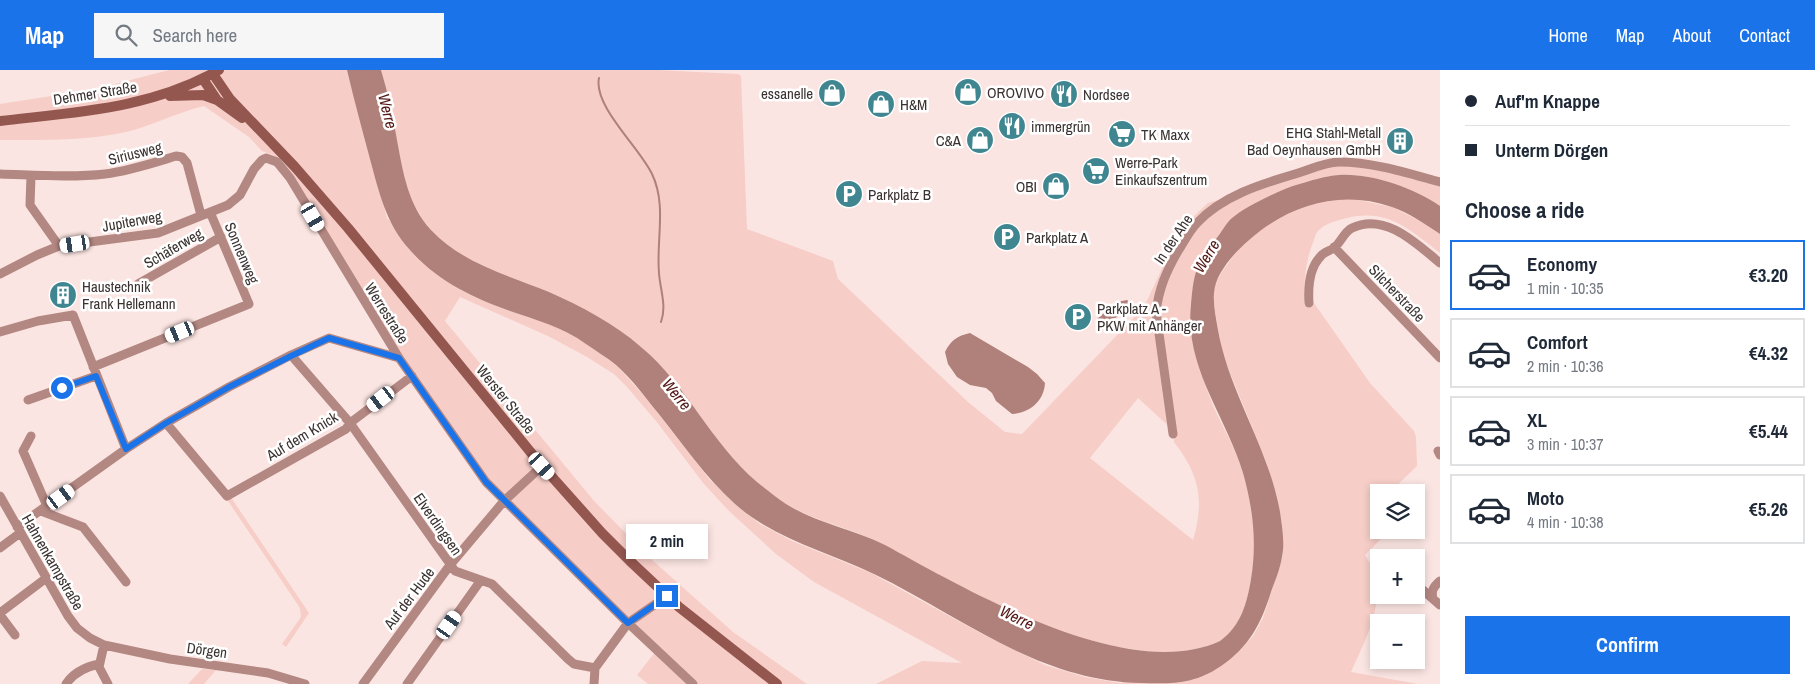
<!DOCTYPE html>
<html lang="en">
<head>
<meta charset="utf-8">
<style>
	body { margin:0; font-family:"Archivo Narrow",sans-serif; background:#f6f6f7; color:#1f2937; height:100vh; display:flex; flex-direction:column; font-size:19px; white-space:nowrap }
	* { box-sizing:border-box; margin:0 }
	p { font-size:16px; color:#747a83 }
	.icon { flex:none; width:28px; height:28px; fill:none; stroke:currentColor; stroke-width:2; stroke-linecap:round; stroke-linejoin:round }
	.map { position:relative; flex:1; overflow:hidden }
	.drawer { display:flex; flex-direction:column; background:#fff; width:375px }
	.drawer>* { flex:none }
	.top-card { display:grid; align-content:center; height:110px; padding:0 25px; background:#fff }
	.controls { position:absolute; left:1370px; top:414px; display:grid; gap:10px }
	.controls a { display:grid; place-items:center; width:55px; height:55px; border-radius:0px; background:#fff; box-shadow:0 2px 8px #0003; font-size:25px }
	.end { position:absolute; width:22px; height:22px; margin:-11px; border:6px solid #1a73e8; background:#fff; box-shadow:0 0 0 2px #fff }
	.from { border-radius:50% }
	.bubble { position:absolute; height:35px; border-radius:0px; background:#fff; box-shadow:0 2px 8px #0003; font-size:16px; font-weight:700; line-height:35px; text-align:center }
	.car { position:absolute; width:15px; height:30px; margin:-15px -8px; border-radius:6px; box-shadow:0 0 4px 1px #0007; background:linear-gradient(#fff 24%,#345 0 40%,#fff 0 76%,#345 0 86%,#fff 0) }
	.top-card b { display:flex; align-items:center; gap:18px; height:48px; font-size:19px }
	.top-card b+b { border-top:1px solid #e0e1e3 }
	.top-card i { width:12px; height:12px; background:#1f2937 }
	ul { padding:0; list-style:none }
	li { display:flex; align-items:center; gap:15px; height:70px; margin:0 10px 8px; padding:0 15px; border:2px solid #e0e1e3; border-radius:0px }
	li div { flex:1 }
	li b { display:block; font-size:19px }
	li em { font-style:normal; font-weight:700 }
	li.on { border-color:#1a73e8 }
	li>.icon { width:45px; height:45px; stroke-width:1.5 }
	h2 { padding:0 25px; font-size:22px; line-height:60px }
	.primary-button { display:flex; gap:10px; margin-top:auto; padding:10px 25px }
	.primary-button a { flex:1; height:58px; border-radius:0px; background:#1a73e8; color:#fff; font-size:20px; font-weight:700; line-height:58px; text-align:center }
	header { display:flex; align-items:center; gap:30px; box-sizing:border-box; height:70px; padding:0 25px; background:#1a73e8; color:#fff }
	header strong { font-size:24px }
	nav { display:flex; gap:28px; margin-inline-start:auto; font-size:18px }
	.search { width:350px; height:45px; background:#f6f6f7; display:flex; align-items:center; gap:12px; box-sizing:border-box; padding:0 18px; border-radius:0px; color:#747a83; font-size:19px }
	main { display:flex; flex:1; min-height:0 }
	.map>svg:first-child { display:block }
	.green { fill:#f6cdc7; fill-rule:evenodd }
	.water { fill:#b0807a }
	.lines { fill:none; stroke-linecap:round; stroke-linejoin:round }
	.stream { stroke:#b0807a; stroke-width:2 }
	.street { stroke:#b38782; stroke-width:9 }
	.secondary { stroke:#945750; stroke-width:10 }
	.route { stroke:#1a73e8; stroke-width:6 }
	.labels { text-anchor:middle; dominant-baseline:central; stroke-width:5; stroke-linejoin:round; paint-order:stroke }
	.poi-label { font-size:15px; fill:#3a3230; stroke:#fff; text-anchor:start }
	.street-label { font-size:15px; fill:#3a3230; stroke:#fff }
	.water-label { font-size:16px; font-style:italic; fill:#541714; stroke:#fff }
</style>
</head>
<body>
<header>
<strong>Map</strong>
<div class="search"><svg class="icon" aria-label="search" viewBox="0 0 24 24"><circle cx="10" cy="10" r="6"/><path d="M15 15l6 6"/></svg>Search here</div>
<nav><a>Home</a><a>Map</a><a>About</a><a>Contact</a></nav>
</header>
<main>
<div class="map">
<svg width="1440" height="614" viewBox="0 0 1440 614">
	<rect width="100%" height="100%" fill="#fbe5e2"/>
	<path class="green" d="M169,0h178l40,148 74,72 44,19 38,12 36,17 39,29 28,31 64,82 26,25 24,19 32,17 79,32 111,61 63,31 40,12 35,6 118,-31 15,-16 10,-18 20,-63 -1,-29 -5,-31 -12,-36 -43,-106 -8,-48v-17l7,-15 16,-22 20,-18 20,-15 30,-13 42,-7 43,9 26,13 22,14v19c-32,-25 -54,-46 -97,-34 -8,2 -18,5 -24,11 -3,2 -4,7 -5,10 -9,21 -10,42 -10,65l10,-2 56,80 44,48 2,6 1,29 -27,26h-11v38h11l-25,25c3,5 7,11 9,17 11,33 -10,71 -23,100l67,12h-542l46,-23 40,2 -148,-81 -38,-28 -47,-43 -25,-27 -48,-63 -29,-34 -13,-13 -27,-17 -37,-20 -90,-40 -15,24 150,181 56,57 82,73 74,52h-159l-11,-9 19,-24 -169,-169 -81,-117 -113,-190 -20,-20 -11,-4 -13,-14 -45,-31c-30,7 -57,23 -88,28 -38,7 -78,6 -116,6v-36l96,-15z
		M381,0h276l81,4 3,2 6,153 86,32 5,18 130,123 37,30 17,2 122,-127 23,-49 26,-41 15,-14 130,-39 55,7 47,14v21c-26,-18 -68,-33 -101,-31 -15,1 -29,6 -43,10 -16,5 -52,22 -64,33 -6,5 -11,15 -16,21 -6,9 -15,20 -19,30 -2,6 -2,12 -4,18 -6,35 -2,54 9,87 4,11 7,23 12,34 10,21 22,42 29,65 10,35 14,70 8,106 -4,24 -10,47 -31,62 -92,43 -253,-51 -336,-96 -31,-17 -68,-23 -98,-41 -10,-7 -20,-15 -29,-22 -46,-39 -70,-97 -116,-135 -27,-23 -60,-41 -92,-55 -40,-16 -87,-29 -118,-62 -23,-25 -28,-58 -34,-90 -4,-24 -9,-47 -16,-70zM1138,328l37,34 -1,10c25,32 31,58 19,98l-103,-82z
		M230,426l79,117 -23,34 -4,-3 19,-27 -1,-9 -74,-110z
		M202,599l14,1 -12,14h-16z"/>
	<path class="water" d="M347,0h34c7,23 12,46 16,70 6,32 11,65 34,90 31,33 78,46 118,62 32,14 66,32 92,55 46,38 70,96 116,135 9,7 19,15 29,22 30,19 67,25 99,41 82,45 243,139 335,96 21,-15 27,-38 31,-62 6,-36 2,-71 -8,-106 -17,-57 -59,-106 -52,-169 1,-11 2,-24 6,-35 4,-10 13,-21 19,-30 5,-6 10,-16 16,-21 12,-11 48,-28 64,-33 14,-4 28,-9 43,-10 33,-2 75,13 101,31v28c-15,-10 -31,-21 -48,-27 -52,-18 -104,-2 -144,34 -14,12 -33,33 -34,52 -1,12 2,25 4,37 11,63 51,118 62,182 2,14 5,31 2,45 -2,12 -7,24 -11,35 -10,32 -22,55 -50,74 -26,18 -49,18 -79,17 -105,-2 -179,-66 -268,-109 -48,-23 -98,-34 -139,-70 -30,-27 -52,-60 -77,-91 -13,-16 -26,-34 -42,-48 -10,-8 -20,-14 -30,-21 -23,-17 -50,-24 -76,-33 -37,-13 -74,-31 -100,-61 -24,-26 -31,-58 -40,-91 -8,-30 -16,-59 -23,-89z
		M1127,230l5,4 -15,13 -10,5 -10,-3 20,-17z
		M970,263l58,34 9,7 8,9c-1,18 -15,30 -33,31l-16,-13 -4,-8 -6,-5 -16,-3 -13,-8 -9,-13 -3,-12c6,-12 12,-16 25,-19z"/>
	<g class="lines">
		<path class="stream" d="M599,8c-6,28 41,70 53,96 15,31 4,66 7,99 1,16 8,33 2,49"/>
		<path class="street" d="M0,104c34,1 71,4 105,0 24,-3 48,-11 71,-18l6,1 5,6 14,52
			M31,106l-1,29 29,41
			M1334,177l106,111
			M0,204l37,-19 22,-9 99,-13 70,-28 12,-10 14,-26 8,-9 4,-2 11,4 13,16 109,180 87,124 142,141 65,61
			M138,214l83,-47
			M1309,233c-1,-15 0,-35 12,-47 3,-4 9,-5 13,-8 7,-6 10,-16 18,-20 33,-16 65,16 88,35
			M0,262l38,-11 35,-6 53,134
			M291,285l59,68 105,148 37,13 76,75 6,5 21,4
			M93,297l156,-63 -39,-92
			M28,330l68,-24
			M166,353l61,73 119,-67 4,-6 62,-47
			M1173,364l-17,-122c3,-24 10,-40 22,-61 6,-9 11,-20 19,-28 25,-27 64,-39 98,-49 14,-4 30,-12 44,-12 34,0 68,11 101,20
			M31,366l-8,15 24,55
			M1438,381l2,4
			M0,426l68,120 9,12 13,10 14,7 66,14 98,14 37,11
			M41,441l42,16 43,55
			M17,457l109,-78 40,-26 63,-36 62,-32 38,-17 70,20
			M0,478l20,-15
			M1416,514l24,21
			M1433,529c-2,-8 0,-12 7,-18
			M0,543l45,-34
			M0,545l15,20
			M104,575l-5,22 9,17
			M66,614c8,-12 19,-17 33,-20
			M363,614l87,-119 54,-64 38,-35
			M407,614l74,-104
			M594,614l1,-16 33,-45 39,-27"/>
		<path class="secondary" d="M213,4l17,25 65,68 53,61 189,232 65,73 28,28 49,46 98,77
			M203,9l14,21 25,18
			M170,26l33,-1 14,5
			M0,51c77,-9 150,-12 219,-51"/>
	</g>
	<g class="lines">
		<path class="route" d="M62,318l34,-12 30,73 40,-26 63,-36 62,-31 38,-18 70,20 87,124 142,141 39,-27"/>
	</g>
	<defs>
		<g id="shop-disc" transform="scale(1.4375)"><circle r="9.5" fill="#408690" stroke="#fff"/><path d="M-5-2.5h2.3a2.7 3.5 0 0 1 5.4 0H5L5.5 6h-11ZM-1.5-2.5h3a1.5 2.3 0 0 0-3 0Z" fill="#fff"/></g>
		<g id="restaurant-disc" transform="scale(1.4375)"><circle r="9.5" fill="#408690" stroke="#fff"/><path d="M-5-6h1v4h1v-4h1v4h1v-4h1v5L-1.5 .5V6h-2V.5L-5-1ZM5-6V6H3V1.5H1.5Q1.5-4 5-6Z" fill="#fff"/></g>
		<g id="supermarket-disc" transform="scale(1.4375)"><circle r="9.5" fill="#408690" stroke="#fff"/><path d="M-6-5.5h2.5l.6 2H6L4.5 2H-2.5L-4.4-4H-6ZM-1.5 3.2a1.3 1.3 0 1 0 .1 0ZM3 3.2a1.3 1.3 0 1 0 .1 0Z" fill="#fff"/></g>
		<g id="building-disc" transform="scale(1.4375)"><circle r="9.5" fill="#408690" stroke="#fff"/><path d="M-4-6H4V6H1V3H-1V6H-4ZM-2.5-4.3h1.7v1.8h-1.7ZM.8-4.3h1.7v1.8H.8ZM-2.5-1h1.7V.8h-1.7ZM.8-1h1.7V.8H.8Z" fill="#fff"/></g>
		<g id="parking-disc" transform="scale(1.4375)"><circle r="9.5" fill="#408690" stroke="#fff"/><path d="M-3.5-5.5H1a3.5 3.5 0 0 1 0 7H-1V5.5H-3.5ZM-1-3.4V-.6H.8a1.4 1.4 0 0 0 0-2.8Z" fill="#fff"/></g>
	</defs>
	<g fill-rule="evenodd">
		<use href="#shop-disc" x="968" y="22"/>
		<use href="#shop-disc" x="832" y="23"/>
		<use href="#restaurant-disc" x="1064" y="24"/>
		<use href="#shop-disc" x="881" y="34"/>
		<use href="#restaurant-disc" x="1012" y="56"/>
		<use href="#supermarket-disc" x="1122" y="64"/>
		<use href="#shop-disc" x="980" y="70"/>
		<use href="#building-disc" x="1400" y="71"/>
		<use href="#supermarket-disc" x="1096" y="101"/>
		<use href="#shop-disc" x="1056" y="116"/>
		<use href="#parking-disc" x="849" y="124"/>
		<use href="#parking-disc" x="1007" y="167"/>
		<use href="#building-disc" x="63" y="225"/>
		<use href="#parking-disc" x="1078" y="247"/>
	</g>
	<g class="labels">
		<g class="poi-label">
			<text x="987" y="22">OROVIVO</text>
			<text x="813" y="23" text-anchor="end">essanelle</text>
			<text x="1083" y="24">Nordsee</text>
			<text x="900" y="34">H&amp;M</text>
			<text x="1031" y="56">immergrün</text>
			<text x="1381" y="62" text-anchor="end">EHG Stahl-Metall<tspan x="1381" dy="17">Bad Oeynhausen GmbH</tspan></text>
			<text x="1141" y="64">TK Maxx</text>
			<text x="961" y="70" text-anchor="end">C&amp;A</text>
			<text x="1115" y="92">Werre-Park<tspan x="1115" dy="17">Einkaufszentrum</tspan></text>
			<text x="1037" y="116" text-anchor="end">OBI</text>
			<text x="868" y="124">Parkplatz B</text>
			<text x="1026" y="167">Parkplatz A</text>
			<text x="82" y="216">Haustechnik<tspan x="82" dy="17">Frank Hellemann</tspan></text>
			<text x="1097" y="238">Parkplatz A -<tspan x="1097" dy="17">PKW mit Anhänger</tspan></text>
		</g>
		<g class="street-label">
			<text transform="translate(95 23) rotate(-9)">Dehmer Straße</text>
			<text transform="translate(135 83) rotate(-14)">Siriusweg</text>
			<text transform="translate(132 151) rotate(-10)">Jupiterweg</text>
			<text transform="translate(1173 169) rotate(-56)">In der Ahe</text>
			<text transform="translate(173 178) rotate(-30)">Schäferweg</text>
			<text transform="translate(242 183) rotate(67)">Sonnenweg</text>
			<text transform="translate(1397 223) rotate(46)">Silcherstraße</text>
			<text transform="translate(387 243) rotate(58)">Werrestraße</text>
			<text transform="translate(506 329) rotate(51)">Werster Straße</text>
			<text transform="translate(302 366) rotate(-31)">Auf dem Knick</text>
			<text transform="translate(438 454) rotate(55)">Elverdingsen</text>
			<text transform="translate(53 492) rotate(60)">Hahnenkampstraße</text>
			<text transform="translate(409 528) rotate(-53)">Auf der Hude</text>
			<text transform="translate(207 580) rotate(8)">Dörgen</text>
		</g>
		<g class="water-label">
			<text transform="translate(388 41) rotate(76)">Werre</text>
			<text transform="translate(1206 186) rotate(-59)">Werre</text>
			<text transform="translate(677 324) rotate(51)">Werre</text>
			<text transform="translate(1017 547) rotate(26)">Werre</text>
		</g>
	</g>
</svg>
<div class="controls">
<a><svg class="icon" aria-label="layers" viewBox="0 0 24 24"><path d="M12 4l9 5-9 5-9-5zM3 14l9 5 9-5"/></svg></a>
<a>+</a>
<a>−</a>
</div>
<i class="end from" style="left:62px;top:318px"></i>
<i class="end" style="left:667px;top:526px"></i>
<div class="bubble" style="left:626px;top:454px;width:82px">2 min</div>
<i class="car" style="left:313px;top:147px;rotate:150deg"></i>
<i class="car" style="left:75px;top:174px;rotate:261deg"></i>
<i class="car" style="left:180px;top:262px;rotate:248deg"></i>
<i class="car" style="left:381px;top:329px;rotate:232deg"></i>
<i class="car" style="left:542px;top:396px;rotate:138deg"></i>
<i class="car" style="left:61px;top:427px;rotate:54deg"></i>
<i class="car" style="left:449px;top:555px;rotate:35deg"></i>
</div>
<section class="drawer">
<div class="top-card">
<b><i class="from"></i>Auf'm Knappe</b>
<b><i></i>Unterm Dörgen</b>
</div>
<h2>Choose a ride</h2>
<ul>
<li class="on"><svg class="icon" aria-label="car" viewBox="0 0 24 24"><path d="M5 17H2v-5l4-1 3-4h7l3 4 3 1v5h-3M9 17h6M6 11h13"/><circle cx="7" cy="17" r="2"/><circle cx="17" cy="17" r="2"/></svg><div><b>Economy</b><p>1 min · 10:35</p></div><em>€3.20</em></li>
<li><svg class="icon" aria-label="car" viewBox="0 0 24 24"><path d="M5 17H2v-5l4-1 3-4h7l3 4 3 1v5h-3M9 17h6M6 11h13"/><circle cx="7" cy="17" r="2"/><circle cx="17" cy="17" r="2"/></svg><div><b>Comfort</b><p>2 min · 10:36</p></div><em>€4.32</em></li>
<li><svg class="icon" aria-label="car" viewBox="0 0 24 24"><path d="M5 17H2v-5l4-1 3-4h7l3 4 3 1v5h-3M9 17h6M6 11h13"/><circle cx="7" cy="17" r="2"/><circle cx="17" cy="17" r="2"/></svg><div><b>XL</b><p>3 min · 10:37</p></div><em>€5.44</em></li>
<li><svg class="icon" aria-label="car" viewBox="0 0 24 24"><path d="M5 17H2v-5l4-1 3-4h7l3 4 3 1v5h-3M9 17h6M6 11h13"/><circle cx="7" cy="17" r="2"/><circle cx="17" cy="17" r="2"/></svg><div><b>Moto</b><p>4 min · 10:38</p></div><em>€5.26</em></li>
</ul>
<div class="primary-button"><a>Confirm</a></div>
</section>
</main>
</body>
</html>
